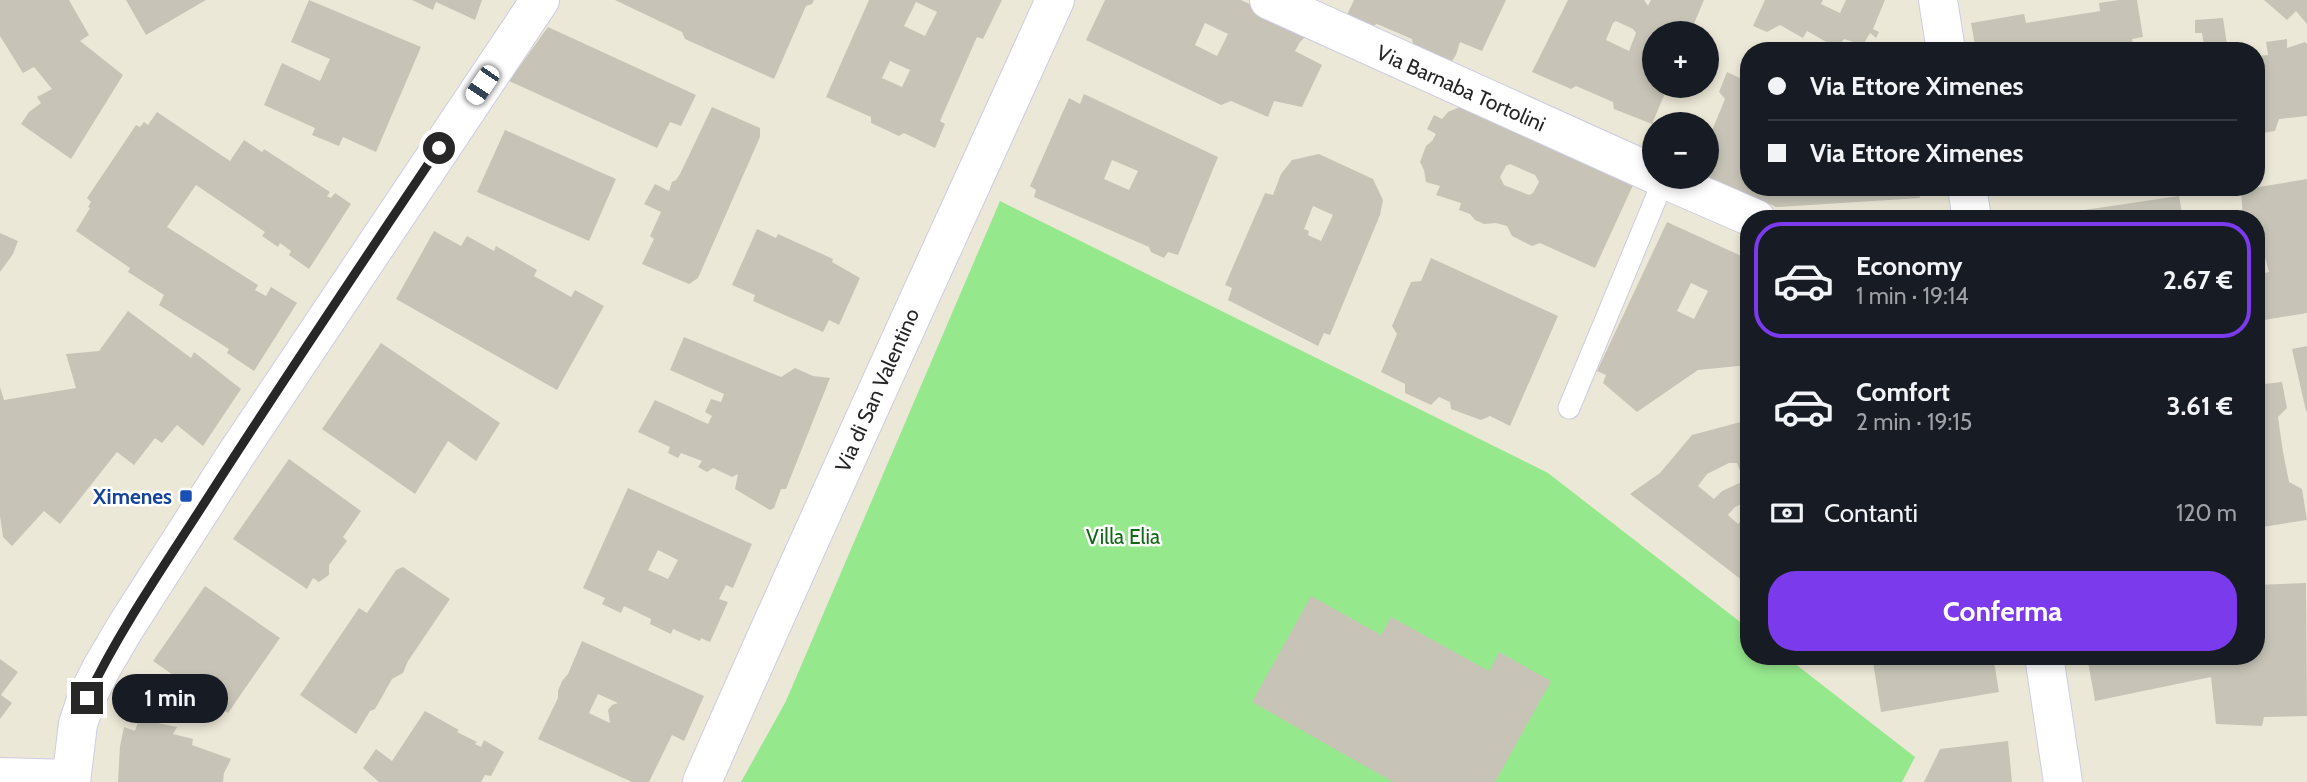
<!DOCTYPE html>
<html lang="it">
<head>
<meta charset="utf-8">
<style>
	body { margin:0; font-family:Cabin,sans-serif; background:#242831; color:#f1f3f6; height:100vh; display:flex; flex-direction:column; font-size:26px; white-space:nowrap }
	* { box-sizing:border-box; margin:0 }
	p { font-size:23px; color:#9ea1a6 }
	.icon { flex:none; width:38px; height:38px; fill:none; stroke:currentColor; stroke-width:2; stroke-linecap:round; stroke-linejoin:round }
	.map { position:relative; flex:1; overflow:hidden }
	.sheet { position:absolute; left:1740px; top:210px; width:525px; height:455px; display:flex; flex-direction:column; background:#171b24; border-radius:28px; box-shadow:0 4px 10px #0003 }
	.sheet>* { flex:none }
	.top-card { position:absolute; left:1740px; top:42px; width:525px; height:154px; border-radius:28px; box-shadow:0 4px 10px #0003; display:grid; align-content:center; height:154px; padding:0 28px; background:#171b24 }
	.tools { position:absolute; left:1642px; top:21px; display:grid; gap:14px }
	.tools a { display:grid; place-items:center; width:77px; height:77px; border-radius:50%; background:#171b24; box-shadow:0 4px 10px #0003; font-size:35px }
	.end { position:absolute; width:32px; height:32px; margin:-16px; border:9px solid #272727; background:#fff; box-shadow:0 0 0 4px #fff }
	.from { border-radius:50% }
	.bubble { position:absolute; height:49px; border-radius:24px; background:#171b24; box-shadow:0 4px 10px #0003; font-size:23px; font-weight:700; line-height:49px; text-align:center }
	.car { position:absolute; width:21px; height:42px; margin:-21px -10px; border-radius:9px; box-shadow:0 0 5px 2px #0007; background:linear-gradient(#fff 24%,#345 0 40%,#fff 0 76%,#345 0 86%,#fff 0) }
	.top-card b { display:flex; align-items:center; gap:24px; height:66px; font-size:26px }
	.top-card b+b { border-top:2px solid #363941 }
	.top-card i { width:18px; height:18px; background:#f1f3f6 }
	ul { padding:12px 0 0; list-style:none }
	li { display:flex; align-items:center; gap:21px; height:116px; margin:0 14px 10px; padding:0 14px; border:4px solid transparent; border-radius:28px }
	li div { flex:1 }
	li b { display:block; font-size:26px }
	li em { font-style:normal; font-weight:700 }
	li.active { border-color:#7c3aed }
	li>.icon { width:63px; height:63px; stroke-width:1.5 }
	.pay { display:flex; align-items:center; gap:18px; height:77px; padding:0 28px; font-size:26px }
	.pay p { margin-inline-start:auto }
	.button { display:flex; gap:14px; margin-top:auto; padding:14px 28px }
	.button a { flex:1; height:80px; border-radius:28px; background:#7c3aed; color:#fff; font-size:28px; font-weight:700; line-height:80px; text-align:center }
	.map>svg:first-child { display:block }
	.green { fill:#96e88d }
	.building { fill:#c7c4b7; fill-rule:evenodd }
	.lines { fill:none; stroke-linecap:round; stroke-linejoin:round }
	.lane-casing { stroke:#cdcce3; stroke-width:23 }
	.street-casing { stroke:#cdcce3; stroke-width:40 }
	.lane { stroke:#fff; stroke-width:21 }
	.street { stroke:#fff; stroke-width:38 }
	.route { stroke:#272727; stroke-width:9 }
	.transit-dot { fill:#1a4fb4; stroke:#fff; stroke-width:2.5 }
	.labels { text-anchor:middle; dominant-baseline:central; stroke-width:5; stroke-linejoin:round; paint-order:stroke }
	.street-label { font-size:21px; fill:#272727; stroke:#fff }
	.transit-label { font-size:21px; font-weight:bold; fill:#164399; stroke:#fff; text-anchor:end }
	.park-label { font-size:21px; fill:#126915; stroke:#fff }
</style>
</head>
<body>
<div class="map">
<svg width="2307" height="782" viewBox="0 0 2307 782">
	<rect width="100%" height="100%" fill="#ece8d7"/>
	<path class="green" d="M1000,201l548,272 200,155v28h37l130,101 -13,25h-1161l45,-81z"/>
	<path class="building" d="M0,0h69l20,35 -9,6 43,34 -52,84 -50,-35 8,-12 12,-9 -4,-6 15,-8 -18,-22 -11,6 -23,-37z
		M126,0h80l-60,35z
		M309,0l112,47 -45,105 -33,-15 -4,9 -27,-11 3,-7 -51,-23 18,-42 38,18 10,-22 -39,-17z
		M412,0h70l-7,20 -39,-18 -3,8z
		M615,0h199l-2,4 -6,2 -32,73 -89,-40 -3,-7z
		M869,0h133l-19,39 -6,-2 -37,84 5,3 -10,24 -31,-15 -5,3 -28,-13v-6l-45,-20zM916,2l21,10 -12,24 -21,-10zM890,61l20,9 -8,17 -20,-9z
		M1105,0h136l66,31 -1,5 -6,6 -5,9 27,14 -20,42 -28,-6 -6,16 -37,-16 -10,4 -135,-65zM1205,23l23,11 -11,22 -22,-11z
		M1354,0h152l-24,51 -22,-9 -4,13 -6,9 -37,-20 -1,-5 -35,-15 -8,5 -24,-10z
		M1568,0h76l4,6 3,-6h53l-14,33h-36v53h14l-16,38 -38,-15 -1,-7 -37,-16 -5,3 -39,-17zM1616,21l17,8 3,4 -7,18 -23,-11 7,-17z
		M1765,0h58l-2,4 19,9 6,-13h39l-12,29 6,3 -3,6 -6,-5 -7,12 -19,-6 -7,9 -30,-17 -4,7 -23,-13 -13,7 -14,-6z
		M2119,0h18l6,37 -11,2 2,12h-158l-5,-28 53,-9 2,9 74,-12 -1,-8z
		M2264,0h43v24l-11,-13 -9,9z
		M2223,18l5,33h-23l-3,-18h-7v-13z
		M548,27l148,68 -15,31 -11,-4 -13,26 -148,-67z
		M2287,39v9l18,-6 2,2v72l-28,3 -4,12 -19,3v-78l12,-1 -2,-13z
		M1727,72l21,10v105h170l2,11 -144,9 -70,-31v-31l19,-46 -6,-7z
		M1084,94l134,63 -40,98 -10,-3 -4,6 -13,-6 -2,-5 -115,-50 2,-7 -6,-4 39,-88 11,6zM1112,160l26,11 -9,19 -25,-11z
		M1465,105l169,78 -39,85 -55,-25 -8,3 -20,-10 -5,-10 -11,-3 -12,1 -9,-4 -5,-6 -11,-4 2,-7 -25,-8 4,-9 -14,-4 -2,-12 -4,-8 6,-16 6,-5 4,-7 -9,-5 7,-14 8,4 6,-7zM1510,164l25,11 4,7 -6,11 -4,2 -25,-10 -4,-8 6,-11z
		M712,107l48,21v9l-62,141 -9,6 -47,-20 12,-25 -4,-3 11,-24 -17,-8 11,-20 14,7 3,-9 4,-2 4,-6z
		M157,112l73,49 14,-21 18,12 2,-3 66,43 -3,4 4,2 4,-5 16,11 -42,65 -20,-14 2,-4 -11,-8 -2,4 -16,-11 3,-4 -69,-47 -29,42 91,58 -3,5 11,6 5,-9 26,16 -43,68 -27,-18 2,-4 -70,-44 5,-10 -36,-23 2,-4 -54,-37 14,-23 -2,-1 3,-5 -4,-4 49,-73 4,2 4,-5 4,3z
		M505,130l111,49 -27,62 -112,-49z
		M1319,154l54,25 10,21 -3,15 -50,120 -6,-2 -6,13 -90,-46 4,-12 -7,-3 40,-92 8,2 8,-21 11,-14zM1313,206l20,9 -12,26 -13,-6 1,-4 -5,-2z
		M2307,179v134l-43,7 -8,-33v-12l13,-3 -9,-33h-4v-20h-13l-2,-29z
		M2179,196l4,23h-146v-2z
		M1667,222l81,37v106l-50,5 -61,42 -34,-29 3,-8 -9,-4zM1691,283l17,8 -14,28 -17,-8z
		M757,229l19,9 2,-4 55,25 -1,3 28,16 -21,47 -10,-5 -6,12 -70,-31 2,-6 -23,-10z
		M434,231l27,15 6,-10 27,15 2,-5 41,24 -3,6 37,21 4,-7 29,16 -47,84 -161,-91z
		M0,233l18,8 -5,13 -13,18z
		M1431,258l127,58 -48,110 -20,-10 -9,4 -30,-11 -1,-7 -11,-5 -8,8 -26,-12v-9l-24,-12 16,-38 -5,-8 19,-44 10,-1z
		M128,311l63,47 3,-6 47,37 -38,57 -26,-21 -15,18 -7,-5 -21,27 -17,-13 -57,72 -16,-13 -32,35 -9,-9 -3,-21v-129l4,13 72,-12 -10,-34 33,-3z
		M684,337l97,40 14,-9 18,8 17,2 -44,111h-5l-7,19 -4,2 -35,-21 3,-15 -6,3 -19,-9 -6,4 -9,-5 4,-6 -21,-8 -3,5 -10,-5 2,-6 -32,-15 17,-32 53,24 4,-8 -7,-4 6,-13 10,3 3,-8 -54,-24z
		M381,343l119,80 -24,38 -28,-20 -33,53 -93,-65z
		M2307,346v65h-1l-14,-62z
		M2282,382l5,26 -9,9 5,35 6,30 13,7 5,31 -51,8v-143z
		M1748,420v81l-13,6 -7,8 10,9 10,-10v74l-5,-7 -113,-87 30,-21 32,-38zM1729,463h8l7,18 -22,10 -8,8 -16,-13 9,-12z
		M289,459l72,52 -18,26 4,4 -18,24v10l-10,7 -6,-4 -6,11 -74,-50z
		M628,488l124,56 -19,44 -7,-3 -7,14 9,3 -18,40 -9,-4 -1,3 -27,-12 -2,5 -21,-10 1,-5 -27,-13 -3,7 -19,-9 3,-6 -22,-10zM658,550l20,10 -10,19 -20,-9z
		M403,567l47,32 -42,62 -5,12 -11,6 -17,30 -5,2 -14,23 -56,-39 59,-87 8,5 29,-43z
		M2306,583l1,133 -43,1 -2,9 -46,-2 -5,-47 -116,24 -8,-45h169v-71z
		M205,586l75,52 -52,75 -75,-52z
		M1311,596l70,39 10,-18 98,54 10,-19 52,29 -56,101h-102l-141,-80z
		M582,641l122,55 -20,45 -12,-6 -23,47h-17l-94,-43 20,-41v-7l4,-10 6,-7zM598,694l20,9 -6,2 -4,5 2,13 -21,-10z
		M1908,656h85l6,36 -118,20 -8,-50z
		M0,659l18,13 -17,23 11,8 -12,16z
		M425,711l34,19 -2,2 20,10 -2,2 6,3 3,-7 20,12 -13,24 -6,-1 -4,7h-102l-16,-14 13,-19 16,12z
		M139,719l38,8 -4,7 20,5 -1,6 39,14 -7,14 -1,9h-105l2,-36 4,-19 11,4z
		M2008,741l4,41h-88l16,-33z"/>
	<g class="lines">
		<g class="lane-casing">
			<path id="lane" d="M1569,408l95,-229"/>
		</g>
		<g class="street-casing">
			<path id="street" d="M1269,0l385,174
				M1938,0l8,51
				M1659,177l97,42
				M1967,187l5,32
				M2044,656l19,126
				M0,777l70,2
				M71,782l7,-58 9,-27 14,-28 24,-41 110,-172 305,-456
				M702,782c115,-262 235,-521 353,-782"/>
		</g>
		<use href="#lane" class="lane"/>
		<use href="#street" class="street"/>
	</g>
	<g class="lines">
		<path class="route" d="M87,698c33,-69 77,-132 118,-196 76,-119 155,-236 234,-354"/>
	</g>
	<rect class="transit-dot" x="179" y="489" width="14" height="14" rx="3.5"/>
	<g class="labels">
		<g class="street-label">
			<text transform="translate(1461 88) rotate(24)">Via Barnaba Tortolini</text>
			<text transform="translate(877 390) rotate(-66)">Via di San Valentino</text>
		</g>
		<g class="transit-label">
			<text x="172" y="496">Ximenes</text>
		</g>
		<g class="park-label">
			<text x="1123" y="536">Villa Elia</text>
		</g>
	</g>
</svg>
<div class="tools">
<a>+</a>
<a>−</a>
</div>
<i class="end from" style="left:439px;top:148px"></i>
<i class="end" style="left:87px;top:698px"></i>
<div class="bubble" style="left:112px;top:674px;width:116px">1 min</div>
<i class="car" style="left:482px;top:85px;rotate:214deg"></i>
<div class="top-card">
<b><i class="from"></i>Via Ettore Ximenes</b>
<b><i></i>Via Ettore Ximenes</b>
</div>
<section class="sheet">
<ul>
<li class="active"><svg class="icon" aria-label="car" viewBox="0 0 24 24"><path d="M5 17H2v-5l4-1 3-4h7l3 4 3 1v5h-3M9 17h6M6 11h13"/><circle cx="7" cy="17" r="2"/><circle cx="17" cy="17" r="2"/></svg><div><b>Economy</b><p>1 min · 19:14</p></div><em>2.67 €</em></li>
<li><svg class="icon" aria-label="car" viewBox="0 0 24 24"><path d="M5 17H2v-5l4-1 3-4h7l3 4 3 1v5h-3M9 17h6M6 11h13"/><circle cx="7" cy="17" r="2"/><circle cx="17" cy="17" r="2"/></svg><div><b>Comfort</b><p>2 min · 19:15</p></div><em>3.61 €</em></li>
</ul>
<div class="pay"><svg class="icon" aria-label="cash" viewBox="0 0 24 24"><path d="M3 7h18v10H3z"/><circle cx="12" cy="12" r="2"/></svg>Contanti<p>120 m</p></div>
<div class="button"><a>Conferma</a></div>
</section>
</div>
</body>
</html>
